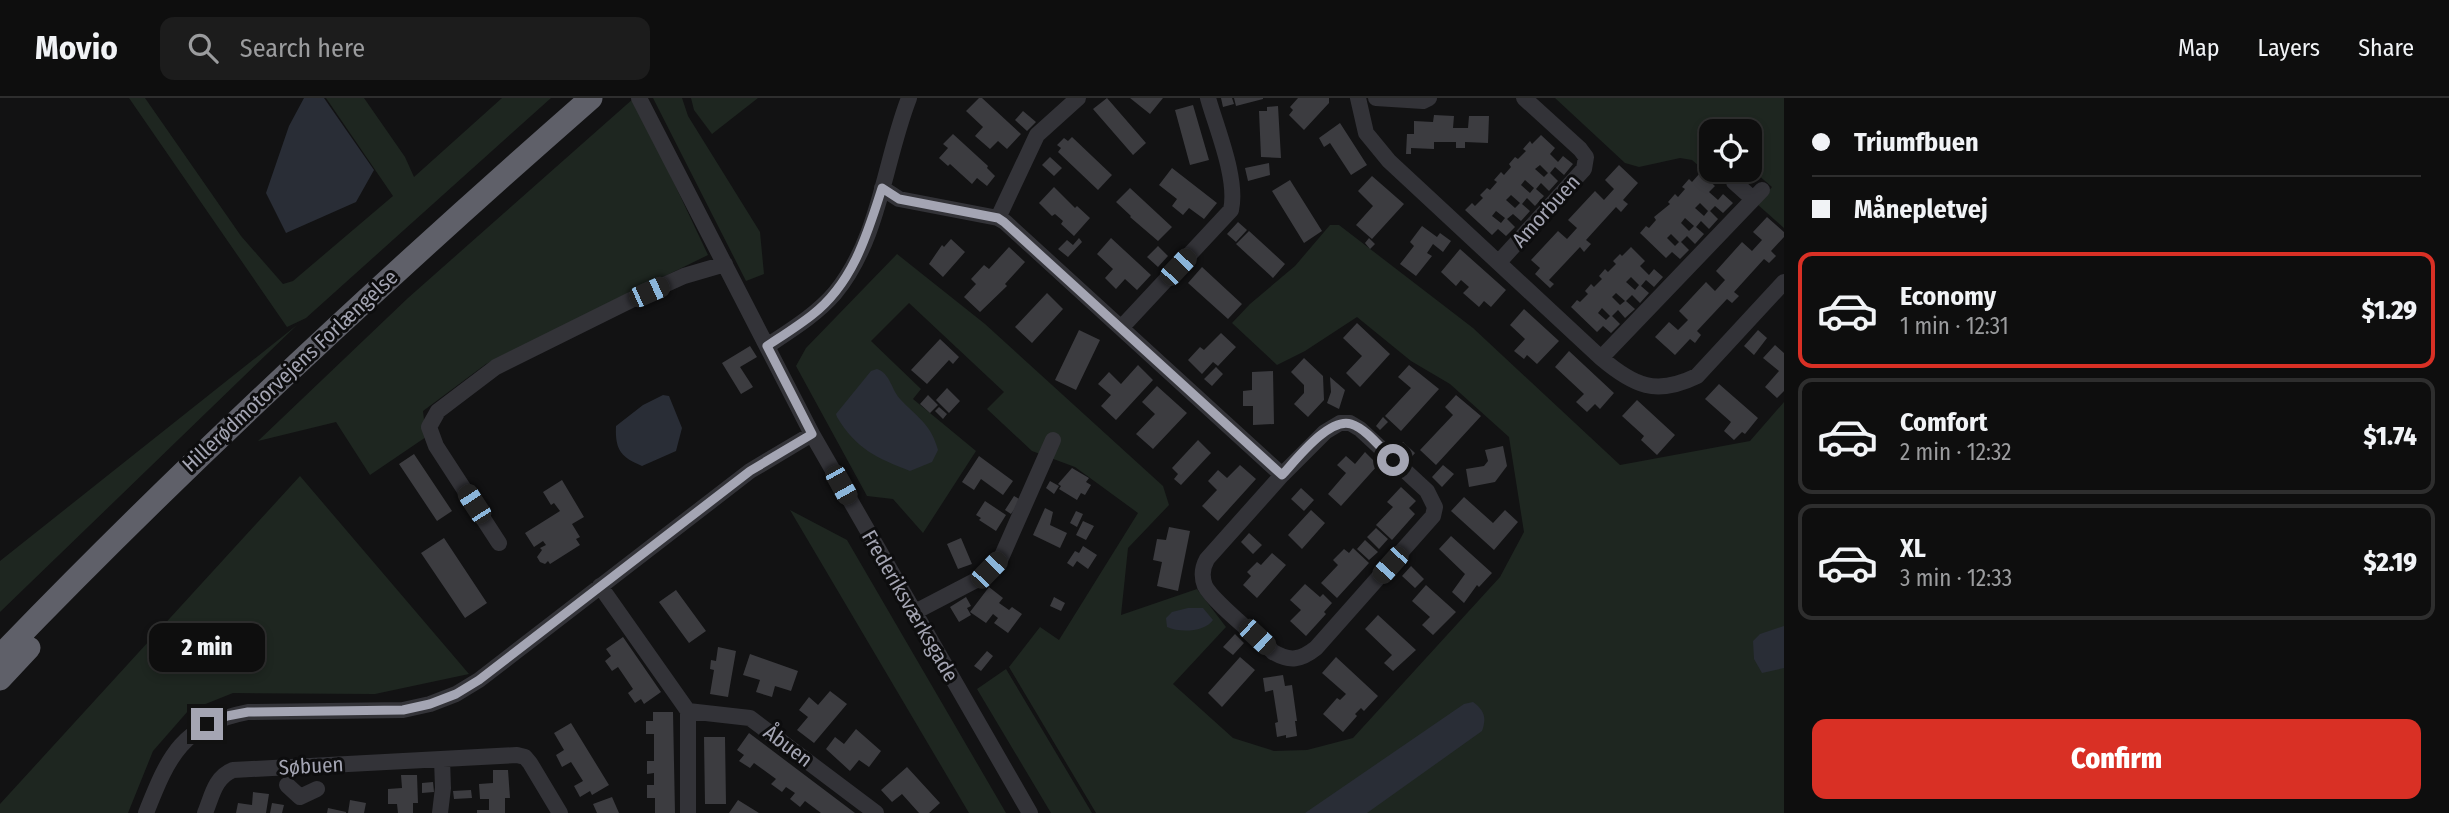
<!DOCTYPE html>
<html lang="en">
<head>
<meta charset="utf-8">
<style>
	body { margin:0; font-family:"Fira Sans Condensed",sans-serif; background:#1c1c1c; color:#f1f3f6; height:100vh; display:flex; flex-direction:column; font-size:26px; white-space:nowrap }
	* { box-sizing:border-box; margin:0 }
	p { font-size:23px; color:#9b9c9e }
	.icon { flex:none; width:38px; height:38px; fill:none; stroke:currentColor; stroke-width:2; stroke-linecap:round; stroke-linejoin:round }
	.map { position:relative; flex:1; overflow:hidden }
	.sheet { display:flex; flex-direction:column; background:#0e0e0e; width:665px }
	.sheet>* { flex:none }
	.hud { display:grid; align-content:center; height:154px; padding:0 28px; background:#0e0e0e }
	.fabs { position:absolute; left:1699px; top:21px; display:grid; gap:14px }
	.fabs a { display:grid; place-items:center; width:63px; height:63px; border-radius:14px; background:#0e0e0e; box-shadow:0 4px 10px #0003,0 0 0 2px #2e2e2e; font-size:35px }
	.end { position:absolute; width:32px; height:32px; margin:-16px; border:9px solid #a4a5b3; background:#111; box-shadow:0 0 0 4px #111 }
	.from { border-radius:50% }
	.bubble { position:absolute; height:49px; border-radius:14px; background:#0e0e0e; box-shadow:0 4px 10px #0003,0 0 0 2px #2e2e2e; font-size:23px; font-weight:800; line-height:49px; text-align:center }
	.car { position:absolute; width:21px; height:42px; margin:-21px -10px; border-radius:9px; box-shadow:0 0 5px 2px #0007; background:linear-gradient(#222 24%,#8ab4d8 0 40%,#222 0 76%,#8ab4d8 0 86%,#222 0) }
	.hud b { display:flex; align-items:center; gap:24px; height:66px; font-size:26px }
	.hud b+b { border-top:2px solid #2e2e2e }
	.hud i { width:18px; height:18px; background:#f1f3f6 }
	ul { padding:0; list-style:none }
	li { display:flex; align-items:center; gap:21px; height:116px; margin:0 14px 10px; padding:0 14px; border:4px solid #2e2e2e; border-radius:14px }
	li div { flex:1 }
	li b { display:block; font-size:26px }
	li em { font-style:normal; font-weight:800 }
	li.selected { border-color:#d93025 }
	li>.icon { width:63px; height:63px; stroke-width:1.5 }
	.button { display:flex; gap:14px; margin-top:auto; padding:14px 28px }
	.button a { flex:1; height:80px; border-radius:14px; background:#d93025; color:#fff; font-size:28px; font-weight:800; line-height:80px; text-align:center }
	header { display:flex; align-items:center; gap:42px; box-sizing:border-box; height:98px; padding:0 35px; background:#0e0e0e; border-bottom:2px solid #2e2e2e }
	header strong { font-size:33px }
	nav { display:flex; gap:38px; margin-inline-start:auto; font-size:24px }
	.search { width:490px; height:63px; background:#1c1c1c; display:flex; align-items:center; gap:18px; box-sizing:border-box; padding:0 24px; border-radius:14px; color:#9b9c9e; font-size:26px }
	main { display:flex; flex:1; min-height:0 }
	.map>svg:first-child { display:block }
	.green { fill:#1e2620 }
	.water { fill:#292d36 }
	.building { fill:#3c3c40; fill-rule:evenodd }
	.lines { fill:none; stroke-linecap:round; stroke-linejoin:round }
	.minor { stroke:#333338; stroke-width:16 }
	.highway { stroke:#5f6069; stroke-width:23 }
	.route { stroke:#a4a5b3; stroke-width:9 }
	.labels { text-anchor:middle; dominant-baseline:central; stroke-width:6; stroke-linejoin:round; paint-order:stroke }
	.street-label { font-size:21px; fill:#a4a5b3; stroke:#0d0d0e }
</style>
</head>
<body>
<header>
<strong>Movio</strong>
<div class="search"><svg class="icon" aria-label="search" viewBox="0 0 24 24"><circle cx="10" cy="10" r="6"/><path d="M15 15l6 6"/></svg>Search here</div>
<nav><a>Map</a><a>Layers</a><a>Share</a></nav>
</header>
<main>
<div class="map">
<svg width="1784" height="715" viewBox="0 0 1784 715">
	<rect width="100%" height="100%" fill="#121213"/>
	<path class="green" d="M129,0h16l96,138 42,48 10,-3 100,-85 -67,-98h38l41,59 9,20 88,-79h49l-245,220 -19,9z
		M634,0l74,157 -222,109 -63,47 3,26 -56,38 -34,-53 -78,19 150,-143z
		M653,0h29l6,18 72,116 4,42 -18,7z
		M691,0h67l-46,36 -18,-24z
		M1555,0h229v130l-27,-24 15,-17 -22,-19v-37h-38v39h22l-14,14 -28,-24 -12,-2 -41,9 -14,-4z
		M1330,127h9l134,103 147,137 130,-24 34,-39v411h-688l-87,-146 31,-40 19,13 79,-127 -63,-46 -43,-16 -45,-42 17,-17 -95,-89 -38,38 50,48 -8,10 63,52 -53,82 -30,-34 -26,-3 -71,-130 10,-18 91,-94 88,70 178,162 6,19 -41,43 -7,67 76,-26 29,38 -53,57 60,54 41,13 33,-1 46,-12 147,-161 24,-45 -15,-95 -59,-53 -39,-23 -54,-44 -52,34 -28,14 -45,-42 18,-19 45,-38z
		M297,227l-297,287v-51z
		M300,378l169,198 -94,20 -142,-1 -45,18 -35,40 -25,62h-128v-9z
		M790,412l57,30 159,273h-37z
		M1006,571l86,144h-41l-74,-124z"/>
	<path class="water" d="M304,0h20l50,72 -18,32 -70,31 -20,-40 23,-67z
		M877,271c14,5 14,21 24,31 17,18 30,24 37,50l-6,12 -22,9c-33,-13 -54,-22 -73,-54l-1,-3 35,-43z
		M663,297l6,1 13,32 -6,23 -34,15c-22,-9 -27,-17 -26,-40l27,-21z
		M1188,510h15l10,12c-8,12 -33,13 -46,7l-1,-9 6,-6z
		M1784,528v42l-22,5 -8,-14 -1,-18 7,-7z
		M1473,604c11,8 14,15 9,29l-115,82h-62l159,-109z"/>
	<path class="building" d="M979,0h3l39,36 -14,15 -9,-8 -8,8 -15,-13 8,-9 -17,-16z
		M1107,0l39,45 -13,12 -40,-46z
		M1130,0h33l-13,16z
		M1221,0h11l2,6 -11,3z
		M1234,0h29v1l-27,7z
		M1298,0h31v5l-25,27 -15,-15 4,-5 -3,-3z
		M1193,7l16,55 -19,5 -15,-55z
		M1278,8l3,52 -20,-1 -2,-46h8v-4z
		M1023,13l13,11 -9,9 -12,-11z
		M1434,17l20,1 -1,12h15l1,-12h20l-1,27 -23,-1v6h-9v-6h-22v7l-23,-1v6h-5l1,-20h7v-13l19,1z
		M1340,25l27,42 -16,10 -21,-32 -6,4 -5,-9z
		M953,36l35,32 -1,2 8,8 -8,10 -10,-8 -5,6 -22,-20 -2,2 -9,-8 9,-10 -5,-4z
		M1541,37l14,13 -5,6 8,8 5,-6 10,8 -9,11 -9,-8 -5,6 8,8 -9,10 -8,-8 -5,6 8,7 -9,10 -8,-8 -5,6 8,7 -9,10 -8,-7 -6,5 8,8 -9,9 -8,-7 -6,6 -27,-25 7,-7 3,3 8,-8 -3,-3 7,-7 3,2 7,-8 -3,-2 7,-8 3,3 7,-8 -2,-3 6,-7 3,2 8,-8 -3,-2 7,-8 2,3zM1540,67l8,8 -4,4 -9,-8zM1525,82l9,8 -4,5 -9,-8zM1511,97l9,8 -5,5 -9,-8zM1496,113l9,7 -4,5 -9,-7z
		M1072,39l40,38 -14,15 -40,-38 3,-4 -4,-3 7,-7 4,3z
		M1050,59l12,11 -8,8 -12,-11z
		M1269,65l1,12 -22,6 -3,-13z
		M1619,67l19,18 -15,17 5,4 -7,8 -5,-5 -30,33 5,4 -7,8 -4,-5 -31,33 5,4 -4,4 -15,-14 5,-6 -9,-8 27,-29 9,8 10,-11 -9,-8 27,-29 9,9 10,-11 -9,-9z
		M1172,70l45,35 -13,16 -15,-11 -6,7 -11,-9 5,-7 -18,-14z
		M1700,75l15,13 -6,6 9,8 5,-6 10,9 -10,10 -8,-7 -5,5 8,8 -9,10 -8,-8 -5,6 8,7 -9,10 -8,-8 -6,6 8,8 -9,9 -8,-7 -6,6 -26,-25 6,-7 3,2 7,-8 -2,-3 16,-13 -2,-2 7,-8 3,3 7,-8 -3,-2 7,-8 3,3zM1700,105l8,8 -4,5 -9,-8zM1685,120l9,8 -5,5 -8,-8zM1671,136l8,8 -4,4 -8,-8z
		M1372,78l32,28 -32,35 -16,-14 17,-19 -15,-15z
		M1290,82l32,51 -18,12 -32,-52z
		M1054,89l21,21 2,-2 13,12 -16,18 -13,-12 2,-3 -8,-7 -3,2 -13,-13z
		M1130,90l42,39 -14,14 -28,-24 1,-1 -15,-14z
		M1767,119l17,15v5l-13,14 5,5 -7,7 -5,-4 -30,33 5,4 -7,7 -5,-4 -30,32 4,4 -6,8 -5,-4 -15,16 -20,-18 14,-15 9,8 10,-10 -9,-9 27,-29 9,9 10,-11 -9,-9 26,-29 10,9 10,-11 -9,-8z
		M1238,124l9,8 -11,12 -9,-8z
		M1422,128l15,11 3,-4 11,8 -8,11 -10,-8 -6,9 5,3 -16,20 -16,-12 14,-18 -4,-4z
		M1249,133l36,33 -12,14 -37,-34z
		M1079,140l3,4 -14,15 -10,-8 9,-9 6,5z
		M1111,140l40,37 -14,15 -12,-11 -9,10 -11,-11 8,-9 -16,-15z
		M1369,140l6,6 -5,5 -5,-6z
		M951,141l14,13 -22,25 -14,-13 13,-19 2,2z
		M1158,148l10,10 -10,11 -11,-10z
		M1009,149l16,15 -20,22 2,2 -27,26 -16,-15 12,-13 -5,-5 13,-14 5,4z
		M1631,149l14,14 -5,5 9,9 5,-6 9,8 -9,10 -8,-7 -5,6 8,7 -9,10 -8,-8 -6,6 9,8 -10,9 -7,-8 -6,6 8,8 -9,9 -8,-7 -6,6 -26,-25 6,-7 3,2 8,-8 -3,-3 6,-7 3,3 8,-8 -3,-3 6,-7 3,3 8,-8 -3,-3 7,-7 2,2zM1631,179l8,8 -4,5 -9,-8zM1616,195l9,8 -5,4 -8,-8zM1602,210l8,8 -4,4 -8,-7z
		M1460,151l46,41 -15,17 -7,-6 -5,6 -16,-14 6,-6 -8,-7 -5,6 -15,-14z
		M1202,169l40,37 -14,15 -40,-36z
		M1047,195l16,16 -31,34 -17,-16z
		M1524,211l35,32 -22,23 -10,-9 -3,4 -10,-8 11,-12 -15,-14z
		M1357,225l33,31 -30,33 -14,-14 16,-17 -19,-18z
		M1079,232l21,10 -24,50 -21,-10z
		M1758,232l9,8 -13,17 -10,-9z
		M1221,235l15,14 -18,19 -5,-4 -11,12 -14,-14 12,-13 4,3z
		M940,241l19,18 -6,7 -4,-4 -22,24 -16,-14z
		M1775,247l9,8v38l-7,7 -12,-11 14,-16 -16,-13z
		M750,248l7,11 -17,10 13,20 -12,7 -19,-31z
		M1569,253l45,42 -14,16 -5,-5 -8,8 -11,-10 8,-8 -29,-27z
		M1304,260l19,18 1,24 -16,17 -14,-13 10,-11v-8l-13,-13z
		M1138,267l15,15 -37,40 -15,-14 10,-11 -13,-11 11,-12 12,12z
		M1409,267l30,24 -38,42 -16,-15 26,-28 -13,-11z
		M1216,269l7,7 -11,12 -8,-7z
		M1273,273l1,53 -21,1v-19h-10v-15l9,-1v-18z
		M1330,279l15,13 -6,19 -12,-6 4,-11z
		M1719,286l39,34 -13,16 -3,-2 -8,8 -10,-9 7,-9 -26,-23z
		M1157,288l30,27 -34,36 -17,-15 19,-20 -13,-12z
		M947,290l13,13 -11,12 -13,-13z
		M928,297l10,10 -8,8 -10,-9z
		M1456,297l25,21 -45,49 -16,-15 33,-35 -8,-8z
		M1637,302l38,35 -18,20 -16,-15 3,-4 -22,-20z
		M939,309l8,7 -4,5 -8,-8z
		M1383,319l5,5 -8,8 -4,-4z
		M1198,342l13,13 -30,32 -7,-6 4,-5 -6,-6z
		M1403,344l12,11 -5,6 -12,-12z
		M1503,348l4,20 -12,16 -26,5 -3,-18 18,-3 4,-5 -3,-11z
		M1365,354l13,13 -37,41 -13,-12 18,-21 -9,-8 9,-9 9,8z
		M414,356l38,57 -15,10 -38,-57z
		M979,358l34,25 -10,14 -22,-16 -7,11 -12,-8z
		M1240,367l16,14 -38,42 -16,-15 15,-16 -9,-9 10,-11 9,8z
		M1443,367l11,9 -12,13 -10,-10z
		M1072,370l17,10 -3,4 5,3 -6,10 -4,-2 -4,7 -18,-11 2,-3 -3,-2z
		M562,382l22,37 -12,7 8,13 -4,2 4,6 -30,19 -2,-3 -3,3 -5,-2 -3,-5 5,-7 -2,-2 6,-3 -3,-4 -9,6 -9,-14 35,-22 -6,-8 -3,2 -8,-13z
		M1050,383l9,5 -5,8 -8,-6z
		M1401,389l15,14 -7,7 6,6 -23,26 -16,-15 17,-18 -6,-5z
		M1301,390l13,12 -10,11 -13,-12z
		M1014,398l7,4 -10,14 -6,-4z
		M1464,399l29,26 12,-13 13,12 -24,28 -43,-39z
		M985,403l21,14 -10,16 -17,-11 2,-2 -5,-3z
		M1045,410l8,4 -3,13 17,8 -7,15 -27,-13z
		M1311,412l14,13 -23,26 -14,-14z
		M1076,413l7,3 -6,13 -7,-4z
		M1083,423l11,5 -8,14 -10,-5z
		M1169,429l21,4 -12,60 -21,-5 5,-24 -9,-2 4,-21 9,1z
		M1376,430l12,11 -9,10 -12,-12z
		M1249,435l13,12 -9,9 -12,-12z
		M1451,438l41,37 -13,14 -2,-2 -13,18 -12,-11 13,-18 -26,-25z
		M444,440l43,65 -22,15 -44,-65z
		M961,440l11,26 -14,5 -11,-25z
		M1365,442l13,12 -9,8 -12,-11z
		M1083,448l14,9 -9,14 -11,-8 -4,6 -6,-4 8,-12 4,2z
		M1353,450l16,15 -32,35 -16,-15 17,-18 -5,-5 11,-11 5,4z
		M1272,455l14,12 -29,33 -14,-13 8,-9 -4,-4 10,-10 4,3z
		M1411,468l13,13 -9,9 -13,-12z
		M1305,486l15,13 3,-3 9,9 -8,9 2,2 -20,22 -16,-15 11,-11 -11,-10z
		M1426,487l30,27 -23,23 -11,-10 8,-8 -18,-16z
		M989,489l14,11 -4,5 10,7 3,-3 10,7 -14,19 -14,-10 4,-5 -5,-4 -7,9 -16,-11z
		M676,492l30,41 -17,12 -30,-41z
		M966,499l5,9 -4,2 4,7 -12,7 -9,-15z
		M1054,499l11,6 -4,8 -11,-5z
		M1378,517l38,35 -23,21 -9,-8 8,-8 -27,-26z
		M1235,536l9,9 -11,12 -10,-8z
		M623,539l38,55 -17,12 -3,-5 -6,4 -7,-10 5,-4 -15,-22 -6,4 -7,-10 6,-5 -5,-7z
		M718,549l18,4 -8,46 -18,-3 4,-24 -4,-1 1,-9 5,1z
		M987,553l6,5 -12,15 -7,-5z
		M750,556l48,17 -7,20 -16,-5 -3,11 -16,-5 4,-12 -17,-5z
		M1240,559l15,13 -33,37 -14,-14z
		M1336,559l42,39 -14,15 -3,-3 -6,6 2,2 -14,16 -20,-18 14,-16 3,2 6,-6 -24,-21z
		M1283,577l2,11 7,-1 5,36h-2l2,15 -11,2v-3l-9,2 -2,-14 3,-1 -5,-32 -8,2 -2,-14z
		M830,593l17,13 -33,39 -17,-13 11,-13 -9,-7 10,-13 9,8z
		M653,614h20l2,101h-20v-15h-8v-13h7v-12l-7,1v-13h7v-27h-8v-13h7z
		M571,625l38,62 -17,10 -2,-4 -10,6 -6,-11 9,-5 -12,-19 -9,5 -6,-12 8,-5 -10,-17z
		M856,631l25,22 -12,16 -10,-7 -9,11 -24,-22 9,-12 9,7z
		M749,635l106,80h-34l-16,-12 -5,6 -10,-8 5,-6 -9,-6 -4,5 -11,-8 5,-5 -22,-16 -4,5 -11,-7 5,-6 -7,-5z
		M704,639h21l1,67h-21z
		M907,669l33,36 -11,10h-10l-17,-19 -10,8 -11,-12z
		M493,672h15l2,28h-5v15h-28v-3h12v-11h-9l-1,-15 14,-1z
		M401,677h16l1,28h-5v10h-15l-1,-9h-9v-15l14,-1z
		M433,684l1,10 -12,1v-10z
		M471,692l1,8 -18,1 -1,-8z
		M253,694l16,2 -3,19h-30l2,-10 14,2z
		M612,699l7,16h-22l-4,-9z
		M350,702l16,3 -2,10h-16z
		M738,702l21,13h-30z
		M272,705l12,2 -2,8h-12z
		M328,710l18,4v1h-19z"/>
	<g class="lines">
		<path class="minor" d="M639,0l173,336 218,379
			M1358,0l8,35 23,28 212,197c33,28 55,38 96,18l87,-94
			M1376,0l47,3 6,-3
			M1734,84l19,17
			M882,90l17,11 99,19 7,4 277,253
			M998,120l39,-83 41,-37
			M1499,164l85,-93 2,-12 -6,-8 -56,-51
			M1121,230l110,-118c7,-31 -14,-80 -23,-112
			M767,248c24,-16 49,-31 68,-53 45,-55 49,-131 74,-195
			M1601,260l161,-168
			M1340,325h10l10,6 67,62 8,16 -2,9 -117,132c-15,12 -26,14 -43,4 -15,-15 -60,-50 -68,-66 -4,-10 -3,-18 2,-27l75,-84 43,-43z
			M499,445l-63,-97 -7,-19 9,-16 58,-44 135,-67 53,-24 41,-12
			M600,488l88,125v102
			M913,515l71,-37 17,-18 52,-118
			M688,613l62,7 126,95
			M287,687l13,12 17,-8
			M146,715c23,-58 36,-88 102,-101l155,-2 27,-6 26,-10 23,-14 271,-209 62,-37
			M205,715c7,-17 10,-36 28,-43l284,-15 8,2 5,6 30,50
			M440,715l3,-25 -1,-29"/>
		<path class="highway" d="M0,558c188,-195 387,-379 591,-558
			M0,581l29,-31"/>
	</g>
	<g class="lines">
		<path class="route" d="M207,626l20,-8 21,-4 155,-2 27,-6 26,-10 23,-14 271,-209 62,-37 -45,-88c15,-10 31,-20 45,-31 41,-32 55,-80 70,-127l17,11 99,19 6,4 278,253c14,-15 47,-58 69,-51 16,5 30,25 42,36"/>
	</g>
	<g class="labels">
		<g class="street-label">
			<text transform="translate(1546 113) rotate(-48)">Amorbuen</text>
			<text transform="translate(290 273) rotate(-43)">Hillerødmotorvejens Forlængelse</text>
			<text transform="translate(910 508) rotate(60)">Frederiksværksgade</text>
			<text transform="translate(788 648) rotate(37)">Åbuen</text>
			<text transform="translate(311 668) rotate(-3)">Søbuen</text>
		</g>
	</g>
</svg>
<div class="fabs">
<a><svg class="icon" aria-label="locate" viewBox="0 0 24 24"><circle cx="12" cy="12" r="6"/><path d="M12 2v4M12 18v4M2 12h4M18 12h4"/></svg></a>
</div>
<i class="end from" style="left:1393px;top:362px"></i>
<i class="end" style="left:207px;top:626px"></i>
<div class="bubble" style="left:149px;top:525px;width:116px">2 min</div>
<i class="car" style="left:1178px;top:169px;rotate:43deg"></i>
<i class="car" style="left:649px;top:194px;rotate:66deg"></i>
<i class="car" style="left:841px;top:387px;rotate:151deg"></i>
<i class="car" style="left:474px;top:406px;rotate:327deg"></i>
<i class="car" style="left:1390px;top:467px;rotate:222deg"></i>
<i class="car" style="left:989px;top:472px;rotate:44deg"></i>
<i class="car" style="left:1257px;top:539px;rotate:133deg"></i>
</div>
<section class="sheet">
<div class="hud">
<b><i class="from"></i>Triumfbuen</b>
<b><i></i>Månepletvej</b>
</div>
<ul>
<li class="selected"><svg class="icon" aria-label="car" viewBox="0 0 24 24"><path d="M5 17H2v-5l4-1 3-4h7l3 4 3 1v5h-3M9 17h6M6 11h13"/><circle cx="7" cy="17" r="2"/><circle cx="17" cy="17" r="2"/></svg><div><b>Economy</b><p>1 min · 12:31</p></div><em>$1.29</em></li>
<li><svg class="icon" aria-label="car" viewBox="0 0 24 24"><path d="M5 17H2v-5l4-1 3-4h7l3 4 3 1v5h-3M9 17h6M6 11h13"/><circle cx="7" cy="17" r="2"/><circle cx="17" cy="17" r="2"/></svg><div><b>Comfort</b><p>2 min · 12:32</p></div><em>$1.74</em></li>
<li><svg class="icon" aria-label="car" viewBox="0 0 24 24"><path d="M5 17H2v-5l4-1 3-4h7l3 4 3 1v5h-3M9 17h6M6 11h13"/><circle cx="7" cy="17" r="2"/><circle cx="17" cy="17" r="2"/></svg><div><b>XL</b><p>3 min · 12:33</p></div><em>$2.19</em></li>
</ul>
<div class="button"><a>Confirm</a></div>
</section>
</main>
</body>
</html>
